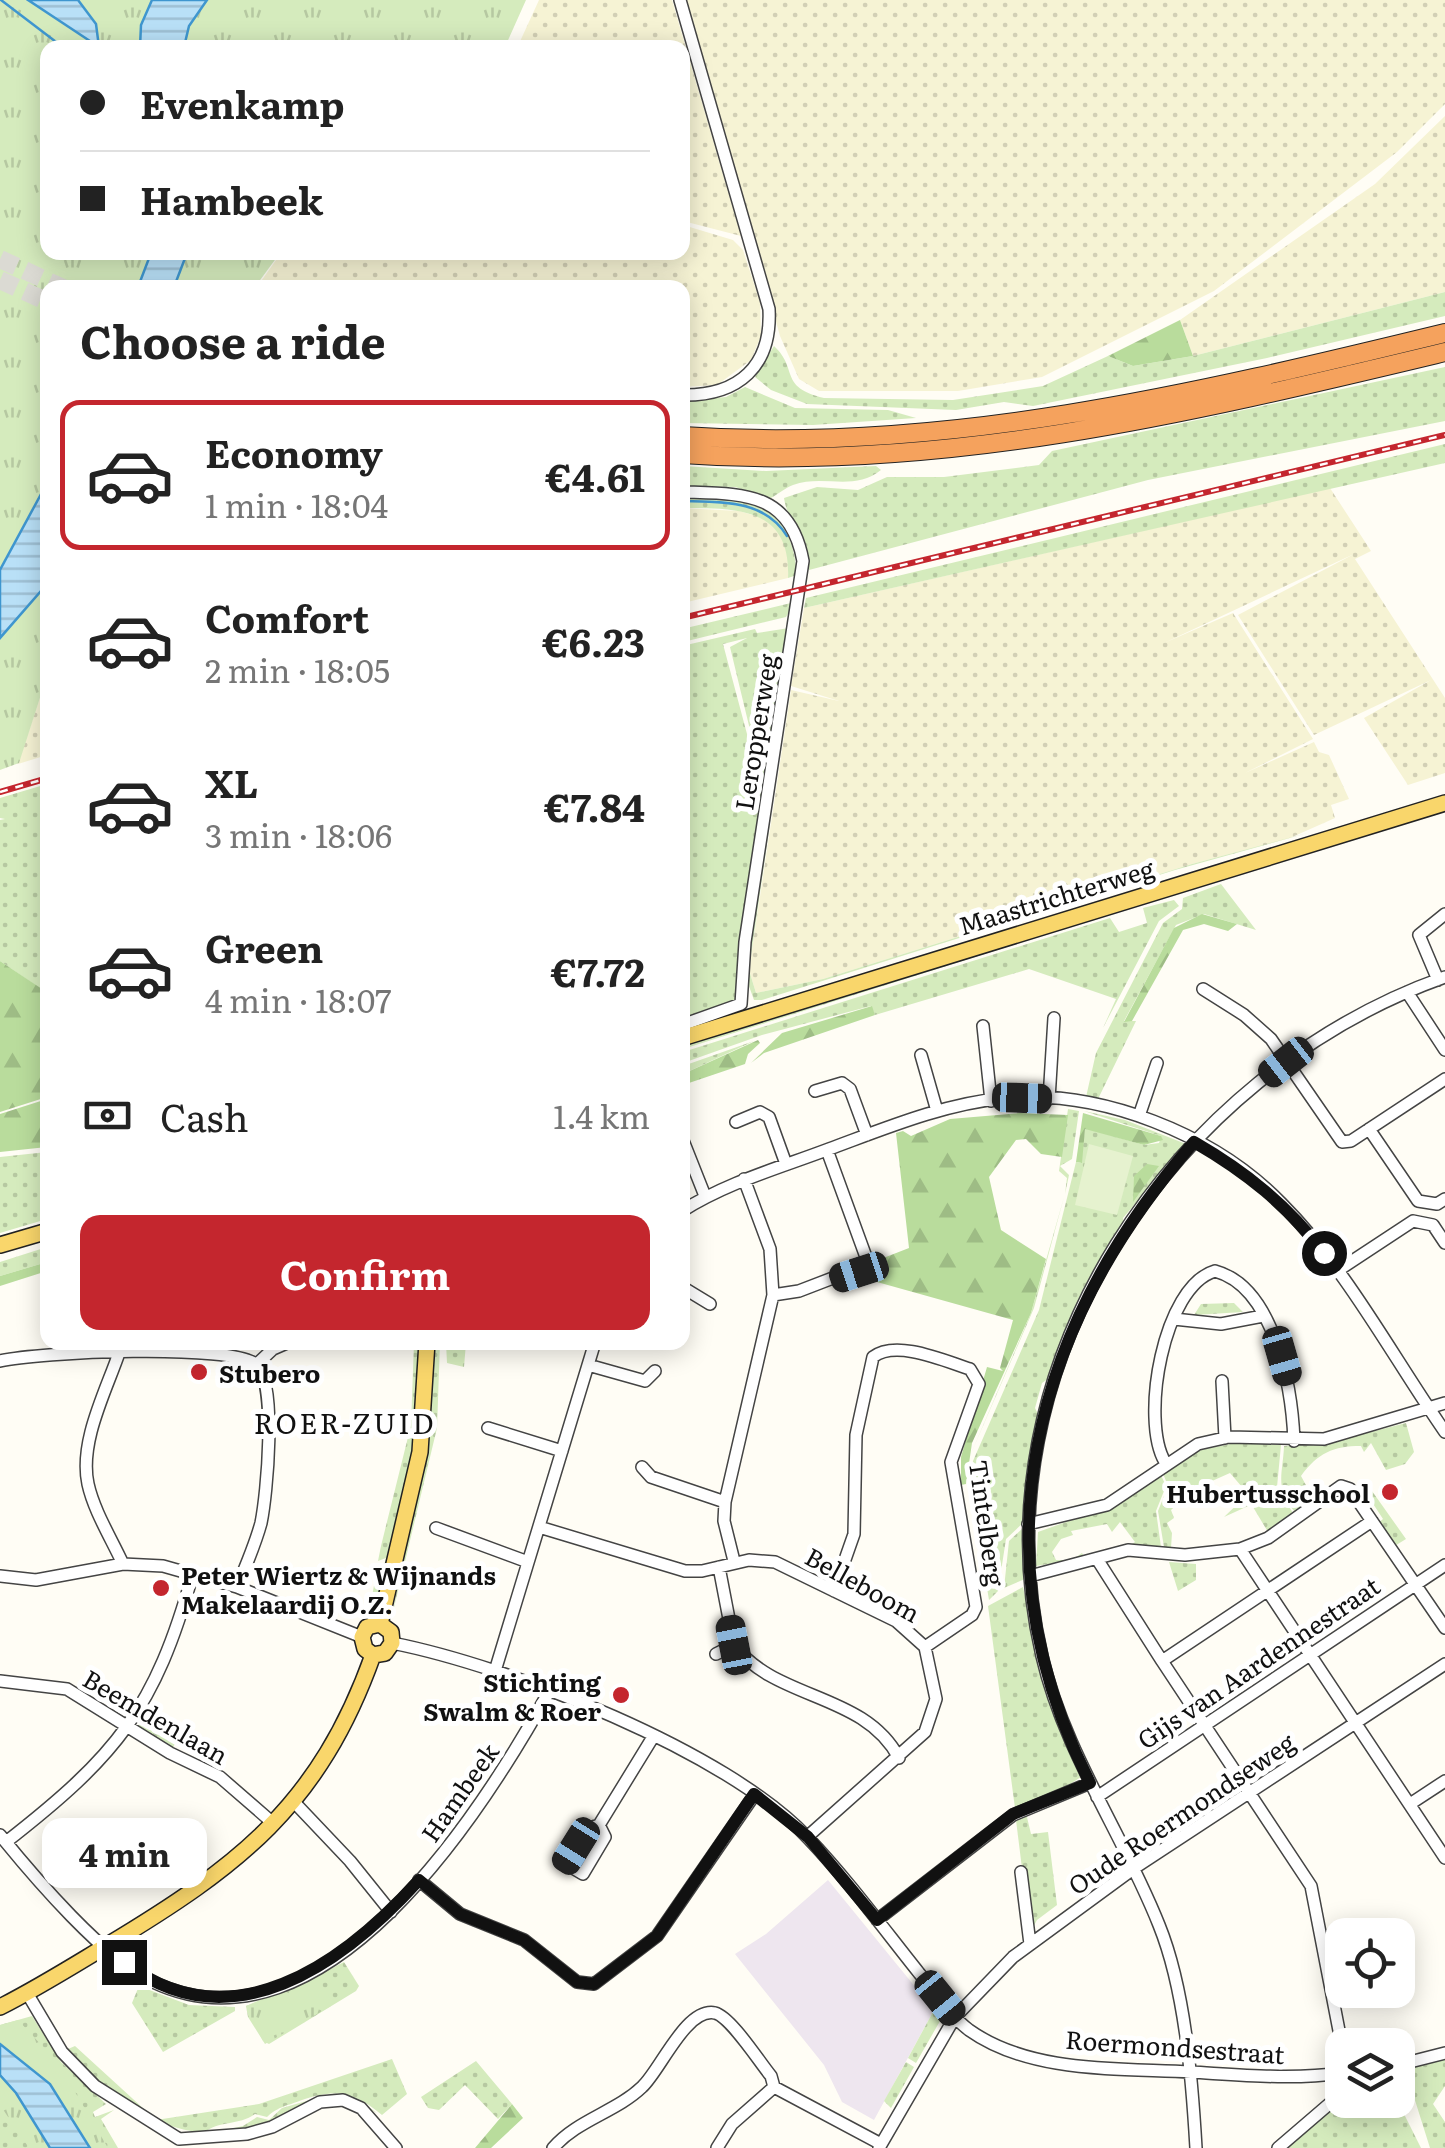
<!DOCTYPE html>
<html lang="en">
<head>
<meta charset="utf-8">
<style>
	body { margin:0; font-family:Literata,serif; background:#f6f6f6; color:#222; height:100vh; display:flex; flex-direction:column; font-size:38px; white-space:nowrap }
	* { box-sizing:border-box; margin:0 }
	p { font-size:32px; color:#767676 }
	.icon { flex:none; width:55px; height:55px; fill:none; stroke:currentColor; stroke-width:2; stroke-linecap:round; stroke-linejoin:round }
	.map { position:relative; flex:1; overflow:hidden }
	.drawer { position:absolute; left:40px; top:280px; width:650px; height:1070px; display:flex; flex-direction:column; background:#fff; border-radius:20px; box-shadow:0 5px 25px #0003 }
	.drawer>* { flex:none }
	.hud { position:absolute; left:40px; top:40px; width:650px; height:220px; border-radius:20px; box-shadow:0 5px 25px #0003; display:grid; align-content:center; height:220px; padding:0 40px; background:#fff }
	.buttons { position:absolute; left:1325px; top:1918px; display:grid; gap:20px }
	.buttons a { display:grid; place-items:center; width:90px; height:90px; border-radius:20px; background:#fff; box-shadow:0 5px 25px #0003; font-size:50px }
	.end { position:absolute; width:45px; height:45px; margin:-22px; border:12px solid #111; background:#fff; box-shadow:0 0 0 5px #fff }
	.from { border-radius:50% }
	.bubble { position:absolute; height:70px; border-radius:20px; background:#fff; box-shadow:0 5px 25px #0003; font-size:32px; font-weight:700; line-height:70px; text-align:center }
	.car { position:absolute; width:30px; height:60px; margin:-30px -15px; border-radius:12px; box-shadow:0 0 8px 2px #0007; background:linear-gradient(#222 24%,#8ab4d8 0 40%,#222 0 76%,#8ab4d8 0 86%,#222 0) }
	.hud b { display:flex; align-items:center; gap:35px; height:95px; font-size:38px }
	.hud b+b { border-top:2px solid #e0e0e0 }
	.hud i { width:25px; height:25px; background:#222 }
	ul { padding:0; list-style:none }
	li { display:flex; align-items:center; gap:30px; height:150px; margin:0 20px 15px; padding:0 20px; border:5px solid transparent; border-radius:20px }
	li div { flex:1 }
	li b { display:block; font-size:38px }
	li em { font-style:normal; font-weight:700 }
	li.on { border-color:#c4262e }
	li>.icon { width:90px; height:90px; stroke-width:1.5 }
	h2 { padding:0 40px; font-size:45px; line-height:120px }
	.pay { display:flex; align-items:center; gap:25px; height:110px; padding:0 40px; font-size:38px }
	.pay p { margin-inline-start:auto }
	.primary-button { display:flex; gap:20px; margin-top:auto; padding:20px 40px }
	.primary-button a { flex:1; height:115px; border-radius:20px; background:#c4262e; color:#fff; font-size:40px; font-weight:700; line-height:115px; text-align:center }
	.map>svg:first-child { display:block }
	.industrial { fill:#eee6ef }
	.farmland { fill:url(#farmland-dots) }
	.grass { fill:url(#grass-dots); fill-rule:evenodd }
	.forest { fill:url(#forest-firs) }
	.park { fill:url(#park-tufts) }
	.pitch { fill:#e6f2cf }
	.water { fill:url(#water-rules); stroke:#3f96cf; stroke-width:2.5 }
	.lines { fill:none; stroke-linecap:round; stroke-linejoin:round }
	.stream { stroke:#3f96cf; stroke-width:2.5 }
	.highway-tunnel { stroke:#dbdad3; stroke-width:18; stroke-dasharray:18 9; stroke-linecap:butt }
	.minor-casing { stroke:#444; stroke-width:14 }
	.major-casing { stroke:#222; stroke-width:18 }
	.highway-casing { stroke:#222; stroke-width:20 }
	.minor { stroke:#fff; stroke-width:11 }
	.major { stroke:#f9d66b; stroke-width:15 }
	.highway { stroke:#f5a25d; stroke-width:18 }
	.rail-casing { stroke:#c4262e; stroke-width:6 }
	.rail { stroke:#fff; stroke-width:2.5; stroke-dasharray:8; stroke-linecap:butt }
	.route { stroke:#111; stroke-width:12 }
	.poi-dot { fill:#c4262e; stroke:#fff; stroke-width:4 }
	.labels { text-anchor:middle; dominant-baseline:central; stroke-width:10; stroke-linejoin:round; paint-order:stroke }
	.street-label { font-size:25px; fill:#111; stroke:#fff }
	.poi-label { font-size:25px; font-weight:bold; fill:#111; stroke:#fff; text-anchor:start }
	.neighbourhood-label { font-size:28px; letter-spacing:2.5px; fill:#111; stroke:#fff }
</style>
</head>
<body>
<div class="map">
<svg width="1445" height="2148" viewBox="0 0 1445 2148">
	<defs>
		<pattern id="farmland-dots" width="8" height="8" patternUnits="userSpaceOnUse" patternTransform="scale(2.5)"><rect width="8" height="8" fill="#f6f3d4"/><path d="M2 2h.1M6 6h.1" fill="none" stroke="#d2cfb5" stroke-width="1.8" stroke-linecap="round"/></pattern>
		<pattern id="grass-dots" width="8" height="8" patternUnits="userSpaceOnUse" patternTransform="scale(2.5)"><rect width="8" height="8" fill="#d5ebbd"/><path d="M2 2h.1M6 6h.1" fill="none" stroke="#b6c8a1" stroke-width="1.8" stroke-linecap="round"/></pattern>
		<pattern id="forest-firs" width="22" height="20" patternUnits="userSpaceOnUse" patternTransform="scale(2.5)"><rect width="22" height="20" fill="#b9dc9c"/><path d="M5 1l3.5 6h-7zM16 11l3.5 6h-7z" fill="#9ebc85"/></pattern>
		<pattern id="park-tufts" width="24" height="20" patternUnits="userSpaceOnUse" patternTransform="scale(2.5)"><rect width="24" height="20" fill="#d5ebbd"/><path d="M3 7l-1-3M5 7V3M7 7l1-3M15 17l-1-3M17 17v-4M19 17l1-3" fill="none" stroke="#b6c8a1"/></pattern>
		<pattern id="water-rules" width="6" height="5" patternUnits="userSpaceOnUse" patternTransform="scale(2.5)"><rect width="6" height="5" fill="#b9e0f7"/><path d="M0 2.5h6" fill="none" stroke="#9ebfd3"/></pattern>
	</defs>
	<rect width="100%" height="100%" fill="#fffdf5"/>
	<path class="industrial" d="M828,1880l106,130 -60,110 -32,-18 -18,-37 -89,-111 31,-20z"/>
	<path class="farmland" d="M539,0h133l69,236 -58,-15 -1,-173h-165z
		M685,0h760v104l-48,48 -183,139 -172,86 -84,14h-139l-20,-12 -19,-43z
		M1445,116v176l-252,64 -13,-36 195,-136z
		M683,225l50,15 10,10 17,52 1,34 -10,24 -34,25 -34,2 -1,-99 -425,-1 24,-34 401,-1z
		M1330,488l41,63 -16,8 90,139v75l-37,12 -44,-67 67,-38 -117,55 -76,-120 116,-61 -190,89 69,-30 80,126 -68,34 69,-31 5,10 10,3 20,44 -18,6 4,13 -45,20 -98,26 -369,115 -67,14 -7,-23 42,-280 48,11 -48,-15 13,-78z
		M682,508l57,3 24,7 16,14 10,19 -1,27 -105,25z
		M47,676v79l-29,9z"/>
	<path class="grass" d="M1445,292v24l-178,42 -234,48 -29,-4 -48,8 -149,-6 -36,-14 -16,-13 19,-31c25,23 4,41 50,52l129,2 90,-14 65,-30 25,10 60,-10z
		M1445,367v54l-297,59 -339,90c1,-44 -21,-43 -25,-72l33,-11 41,3 29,-13h57l95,-12 13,-14z
		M745,387l50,21 93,2 28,8 -103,7 -130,-2 -1,-22 44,-4z
		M1445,444v19l-641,145 2,-10z
		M683,466l83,5 110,-5 5,4c-27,22 -58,4 -88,15 -8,3 -15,9 -22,13l-36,-11 -52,-1z
		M683,498c63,2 108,0 114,77l-9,3c3,-70 -50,-70 -105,-70z
		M795,602l-9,15 -103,25 -1,-13z
		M789,628l-51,323 -1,48 -55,21v-374l73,-17 2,4zM747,638l-17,9 28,116 -3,1 -32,-120z
		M47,784v209l-47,-32v-141l5,-1 -5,-1v-20z
		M772,809l-23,161 7,23 67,-14 369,-115 119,-32 -136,38 -413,130h-8l-8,-22 2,-22z
		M1221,884l35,46 -52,-16 -28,11 -52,96h12l-38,78 -12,-2 10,-44 67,-130 19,-14 1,-11z
		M1174,900l5,6 -20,15 -56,107 13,-29 -87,-30 -154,46 -4,-9 -109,29 -79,28v-11l427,-134 9,14 28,-9 -4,-15z
		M1108,915l-425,134v-6z
		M754,1041l-71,33v-8z
		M1068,1109l11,2 -7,48 -12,7 9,9 -4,19 2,-16 -8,-7z
		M1084,1111l41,9 61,24 -63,74 1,7 -46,78 -30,76 -6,4 -7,25 3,6 -14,108 -18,17 -8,52 -9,9 -18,-108 2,-31 66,-151 37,-148 5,1 4,-35 59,17 15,-2 2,-7z
		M47,1152v67l-47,14v-76z
		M1064,1197l-30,111 -64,148 61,-143z
		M47,1247v15l-47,14v-14z
		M1234,1303l9,9 -49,3 7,-11z
		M414,1343h8l-3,83 -43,183 -6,-2 8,-43 6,1 2,-7 -8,3 3,-15 30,-121z
		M431,1343h9l-3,85 -45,188 36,-187z
		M446,1343h20l-2,24 -17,-4z
		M1406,1423l8,29 -9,12 -19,6 -15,-27 -7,9 -3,-6c-28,0 -43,7 -60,30l6,11 17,3 -29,22c-21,-23 -12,-39 -11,-66l44,-3z
		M1240,1442l41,3 -4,42 16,26 -25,19 -15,-25 4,-5 -33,15 24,-23 -18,-21 -36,16 -23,21 3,8 -7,5 5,10 -1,15 -7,-1 -6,-36 10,-25 -6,-15 34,-20z
		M1160,1473l6,13 -10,25 5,36h-34l8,-5 -15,-20 -8,10 -5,-8 -36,7 2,4 -12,4 -9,13 4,8h16l10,-7 3,5 -49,8 2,-34 84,-30z
		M1367,1484l39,55 -13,8 -16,-23 6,-5 -17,-26 -7,4v-9z
		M1024,1527l1,52 -21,9 5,-47z
		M1169,1562l27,2v16l-18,11z
		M1023,1587l23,109 5,2 30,79 -28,18 -38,13 -27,-202z
		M145,1717l34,20 -7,12 -35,-21z
		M1026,1813l5,21 17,-2 9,73 -20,15 -7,13 -14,-113z
		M344,1962l15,24 -3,5 -87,53 -6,-3 -17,-35 43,-16z
		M139,1986l50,19 46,2v4l-72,41 -31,-49z
		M934,2010l6,11 -24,42 -8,-5z
		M32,2016l29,46 45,42 -13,8 2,5 19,-7 -13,9 17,29h-28l-90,-104v-19z
		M75,2046l81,74 103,-16 133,-45 15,35 -25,21c-27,-23 -46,-27 -80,-15 -15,6 -23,6 -35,17l-12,-3c-16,12 -37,6 -51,19 -56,-6 -101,-41 -136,-84z
		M1445,2059v27l-12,18 12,18v26h-15l-17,-54 -15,-4v-18z
		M476,2061l36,43 -14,15 -33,-34 -26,25 -11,-2 -7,-11z
		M906,2062l8,5 -23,41 -7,-7z
		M0,2075l50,73h-50z
		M331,2094l25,4 21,15 -30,-15 -96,32 -44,4 36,-8 14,-9 12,3 13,-12z
		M1342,2098l55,2 24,48h-134z"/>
	<path class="forest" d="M1180,320l13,36 -60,10 -25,-10z
		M1202,914l35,10 -9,7 -24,-7 -21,6 -51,91 -8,1 50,-94z
		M0,961l48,32 -1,104 -47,15z
		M872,1006l3,9 -111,38 -13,10 31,-30z
		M758,1040l2,3 -12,11 -3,10 -62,21v-11z
		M47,1099v48l-47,5v-38z
		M1020,1113l48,2 -6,42 -21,-3 -15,-15 -10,1 -27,37 12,53 45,29 -15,54 -59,130 -6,41 -5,1v-28l26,-90 16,4 -3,-3 13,-48 -136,-38 -4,-20 36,-14 -13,-115 7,-2 8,5 39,-17z
		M1083,1113l78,23 2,4 -19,5 -59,-16 -3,34 -6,-1z
		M1147,1164l12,2 -26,36 1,-26z
		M47,1262v9l-47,15v-10z
		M512,2104l11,14 -32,30h-16z"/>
	<path class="park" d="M0,0h526l-21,47 -457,1v204l232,1 -25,34 -207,1 -1,388 -28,87 -19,7z
		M316,1976l15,30 -66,38 -17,-27 -2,-11z
		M18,2020l40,43 50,85h-79l-29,-43v-80z"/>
	<path class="pitch" d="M1089,1144l44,12 -16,59 -42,-10z"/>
	<path class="water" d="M28,0h50l18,24 3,23z
		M152,0h55l-18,26 -5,21h-44l1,-22z
		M151,253h36l-13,34h-36z
		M47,483v101l-47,54v-68z
		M0,2044l50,40 40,64h-40l-34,-55 -16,-18z"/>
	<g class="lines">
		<path class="stream" d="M1,0l63,48
			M48,142v18
			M682,501c39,1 82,-2 105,35"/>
		<path class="highway-tunnel" d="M0,259l63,29
			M0,280l48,22"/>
		<g class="minor-casing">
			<path id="minor" d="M680,0l89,309c3,57 -30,87 -87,86
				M682,492c59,2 108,-2 121,69l-58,381 -4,62 -59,21
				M1438,980l-19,-45 26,-21
				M1203,989l41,26 27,24 71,103 9,-1 94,-62
				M1407,992l38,58
				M983,1026l8,75
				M921,1055l16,56
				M842,1083l8,6 17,46
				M815,1091l27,-8
				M1049,1099l5,-81
				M1139,1116l18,-53
				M736,1122l24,-10 9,5 17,47
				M1369,1129l49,72 19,3 8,-5
				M682,1138l23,58
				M682,1211c46,-29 97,-43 147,-62 57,-21 114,-45 175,-51 96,-9 210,36 277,105 66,66 111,153 164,229
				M1337,1271l76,-50 20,4 12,18
				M682,1287l28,17
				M773,1295l26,-4 65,-25 2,-9 -39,-107
				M1174,1319l47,5 42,-8
				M119,1353c-13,38 -40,89 -31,131 6,27 23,54 35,80
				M0,1361c37,-9 232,-18 257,4 20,20 10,129 4,158 -6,22 -15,43 -24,64
				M256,1365l17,-16 16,-7
				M588,1365l57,16 10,-10
				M1222,1381l3,57
				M488,1428l74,23
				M1165,1462c-25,-42 -2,-176 50,-191 60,16 77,118 79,170
				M642,1467l9,10 74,25
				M1028,1524l79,-19 91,-61 31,-7 95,2 121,-36
				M539,1527l146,44h17l47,-11 26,2 121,59 29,26 11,52 -11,33 -118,105
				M436,1528l92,34
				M1240,1549l205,309
				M1097,1559l65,102 210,-140
				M734,1561l-10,-40 1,-19 48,-207 -3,-46 -26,-70
				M0,1576l36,4 87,-16 40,2 74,21 125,50
				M1030,1576l98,-26 57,5 55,-6 28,-11 73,-52 9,3 95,139
				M834,1591l20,-57 2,-99 17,-78c23,-18 72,4 97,12l9,15 -28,78 25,145 -4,8 -47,32
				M392,1643c117,23 335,108 416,195 40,42 75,90 111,135 16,19 30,42 50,57 62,44 151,38 222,42 51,3 101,8 151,1
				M734,1645c42,56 130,47 165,113
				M716,1654l18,-9 -15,-78
				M1162,1661l149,225 31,160
				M495,1671l100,-329
				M0,1681l67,8 103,64 50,24 54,47
				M1097,1797l348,-232
				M294,1802l56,59 41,51
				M1410,1804l35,-23
				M599,1825l6,12 -22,37 -17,-10 21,-35 12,-4 54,-88
				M0,1835c34,42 105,125 153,147 171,81 329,-170 397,-292
				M6,1842c110,-86 149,-132 187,-269
				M1021,1872l9,72
				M419,1880l41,34 64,26 53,42 17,2 63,-48 98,-142
				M877,1920l136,-105 77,-32
				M27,1993l35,59 33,34 84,53 68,-5 25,-7 48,-25 23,-2 18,8 35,40
				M1398,2065l47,-12
				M553,2148c24,-28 63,-36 89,-61 18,-16 44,-80 73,-74 16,4 45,50 56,63l3,11
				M717,2148l15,-24 42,-37 107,57
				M879,2148l76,-131 58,-60 120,-88 312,-205
				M1196,2148c-4,-69 -11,-159 -37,-223 -36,-91 -95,-173 -117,-269 -68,-290 132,-583 403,-679
				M1278,2148l64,-55"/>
		</g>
		<g class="major-casing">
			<path id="major" d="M682,1038l763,-235
				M0,1245l48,-14
				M380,1624l40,-172 7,-110
				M373,1655l12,-2 7,-10 -1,-11 -11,-8
				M373,1655l-8,-6 -3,-12 5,-10 13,-3
				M0,2007c36,-18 71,-40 106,-61 133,-80 213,-140 267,-291"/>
		</g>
		<g class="highway-casing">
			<path id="highway" d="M682,436c261,18 512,-42 763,-103
				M682,454c261,19 512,-42 763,-102"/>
		</g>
		<use href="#minor" class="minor"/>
		<use href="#major" class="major"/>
		<use href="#highway" class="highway"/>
		<g class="rail-casing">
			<path id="rail" d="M682,618l763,-183
				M0,792l48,-14"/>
		</g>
		<use href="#rail" class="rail"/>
	</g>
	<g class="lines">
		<path class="route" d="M124,1962c107,83 219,2 295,-82l41,34 64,26 53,42 17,2 63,-48 97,-142 54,43 69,83 136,-106 77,-31c-116,-230 -59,-454 104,-641 52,30 93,63 130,111"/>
	</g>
	<g class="poi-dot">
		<circle cx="199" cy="1372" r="10"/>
		<circle cx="1390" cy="1492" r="10"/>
		<circle cx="161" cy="1588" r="10"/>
		<circle cx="621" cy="1695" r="10"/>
	</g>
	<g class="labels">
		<g class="street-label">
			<text transform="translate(755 732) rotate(-81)">Leropperweg</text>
			<text transform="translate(1056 896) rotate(-17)">Maastrichterweg</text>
			<text transform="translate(988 1523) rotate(82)">Tintelberg</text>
			<text transform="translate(863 1584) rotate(29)">Belleboom</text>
			<text transform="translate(1258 1662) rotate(-34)">Gijs van Aardennestraat</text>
			<text transform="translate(156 1716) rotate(30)">Beemdenlaan</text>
			<text transform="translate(459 1792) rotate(-55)">Hambeek</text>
			<text transform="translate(1181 1813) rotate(-34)">Oude Roermondseweg</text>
			<text transform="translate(1175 2046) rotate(4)">Roermondsestraat</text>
		</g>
		<g class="poi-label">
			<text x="219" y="1372">Stubero</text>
			<text x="1370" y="1492" text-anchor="end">Hubertusschool</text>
			<text x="181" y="1574">Peter Wiertz &amp; Wijnands<tspan x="181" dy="29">Makelaardij O.Z.</tspan></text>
			<text x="601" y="1681" text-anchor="end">Stichting<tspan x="601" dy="29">Swalm &amp; Roer</tspan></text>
		</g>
		<g class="neighbourhood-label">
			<text x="345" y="1422">ROER-ZUID</text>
		</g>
	</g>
</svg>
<div class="buttons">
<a><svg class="icon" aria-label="locate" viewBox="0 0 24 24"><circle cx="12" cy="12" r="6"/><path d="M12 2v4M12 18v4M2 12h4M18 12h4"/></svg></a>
<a><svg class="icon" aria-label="layers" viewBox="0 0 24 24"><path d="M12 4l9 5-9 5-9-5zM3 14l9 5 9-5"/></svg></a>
</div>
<i class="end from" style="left:1324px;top:1253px"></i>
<i class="end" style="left:124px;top:1962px"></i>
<div class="bubble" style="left:42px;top:1818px;width:165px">4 min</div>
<i class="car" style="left:1286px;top:1062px;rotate:232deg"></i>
<i class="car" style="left:1022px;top:1098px;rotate:92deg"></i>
<i class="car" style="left:859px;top:1272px;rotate:252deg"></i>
<i class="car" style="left:1282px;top:1356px;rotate:164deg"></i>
<i class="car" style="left:734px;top:1645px;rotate:349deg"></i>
<i class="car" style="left:576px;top:1846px;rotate:212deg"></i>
<i class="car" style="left:940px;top:1998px;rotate:141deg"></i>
<div class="hud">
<b><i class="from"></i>Evenkamp</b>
<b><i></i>Hambeek</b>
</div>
<section class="drawer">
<h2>Choose a ride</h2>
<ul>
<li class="on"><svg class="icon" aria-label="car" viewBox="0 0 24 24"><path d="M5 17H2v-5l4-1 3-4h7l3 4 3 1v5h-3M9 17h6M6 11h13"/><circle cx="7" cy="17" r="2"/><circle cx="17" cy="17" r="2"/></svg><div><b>Economy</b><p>1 min · 18:04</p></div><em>€4.61</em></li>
<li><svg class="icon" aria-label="car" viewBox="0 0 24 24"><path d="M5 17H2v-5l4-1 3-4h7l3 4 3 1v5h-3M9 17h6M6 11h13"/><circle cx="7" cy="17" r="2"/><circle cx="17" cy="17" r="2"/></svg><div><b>Comfort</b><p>2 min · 18:05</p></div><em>€6.23</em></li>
<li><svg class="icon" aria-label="car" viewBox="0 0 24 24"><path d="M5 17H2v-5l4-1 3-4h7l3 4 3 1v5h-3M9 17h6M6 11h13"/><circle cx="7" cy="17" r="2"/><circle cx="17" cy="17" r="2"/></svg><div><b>XL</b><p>3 min · 18:06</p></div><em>€7.84</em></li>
<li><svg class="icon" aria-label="car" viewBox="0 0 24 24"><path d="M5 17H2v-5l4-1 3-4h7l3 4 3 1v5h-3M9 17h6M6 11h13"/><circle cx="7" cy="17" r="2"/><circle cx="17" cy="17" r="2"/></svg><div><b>Green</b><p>4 min · 18:07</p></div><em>€7.72</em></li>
</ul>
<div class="pay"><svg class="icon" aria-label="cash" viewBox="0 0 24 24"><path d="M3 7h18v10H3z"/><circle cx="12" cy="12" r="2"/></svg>Cash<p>1.4 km</p></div>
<div class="primary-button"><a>Confirm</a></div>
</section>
</div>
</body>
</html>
